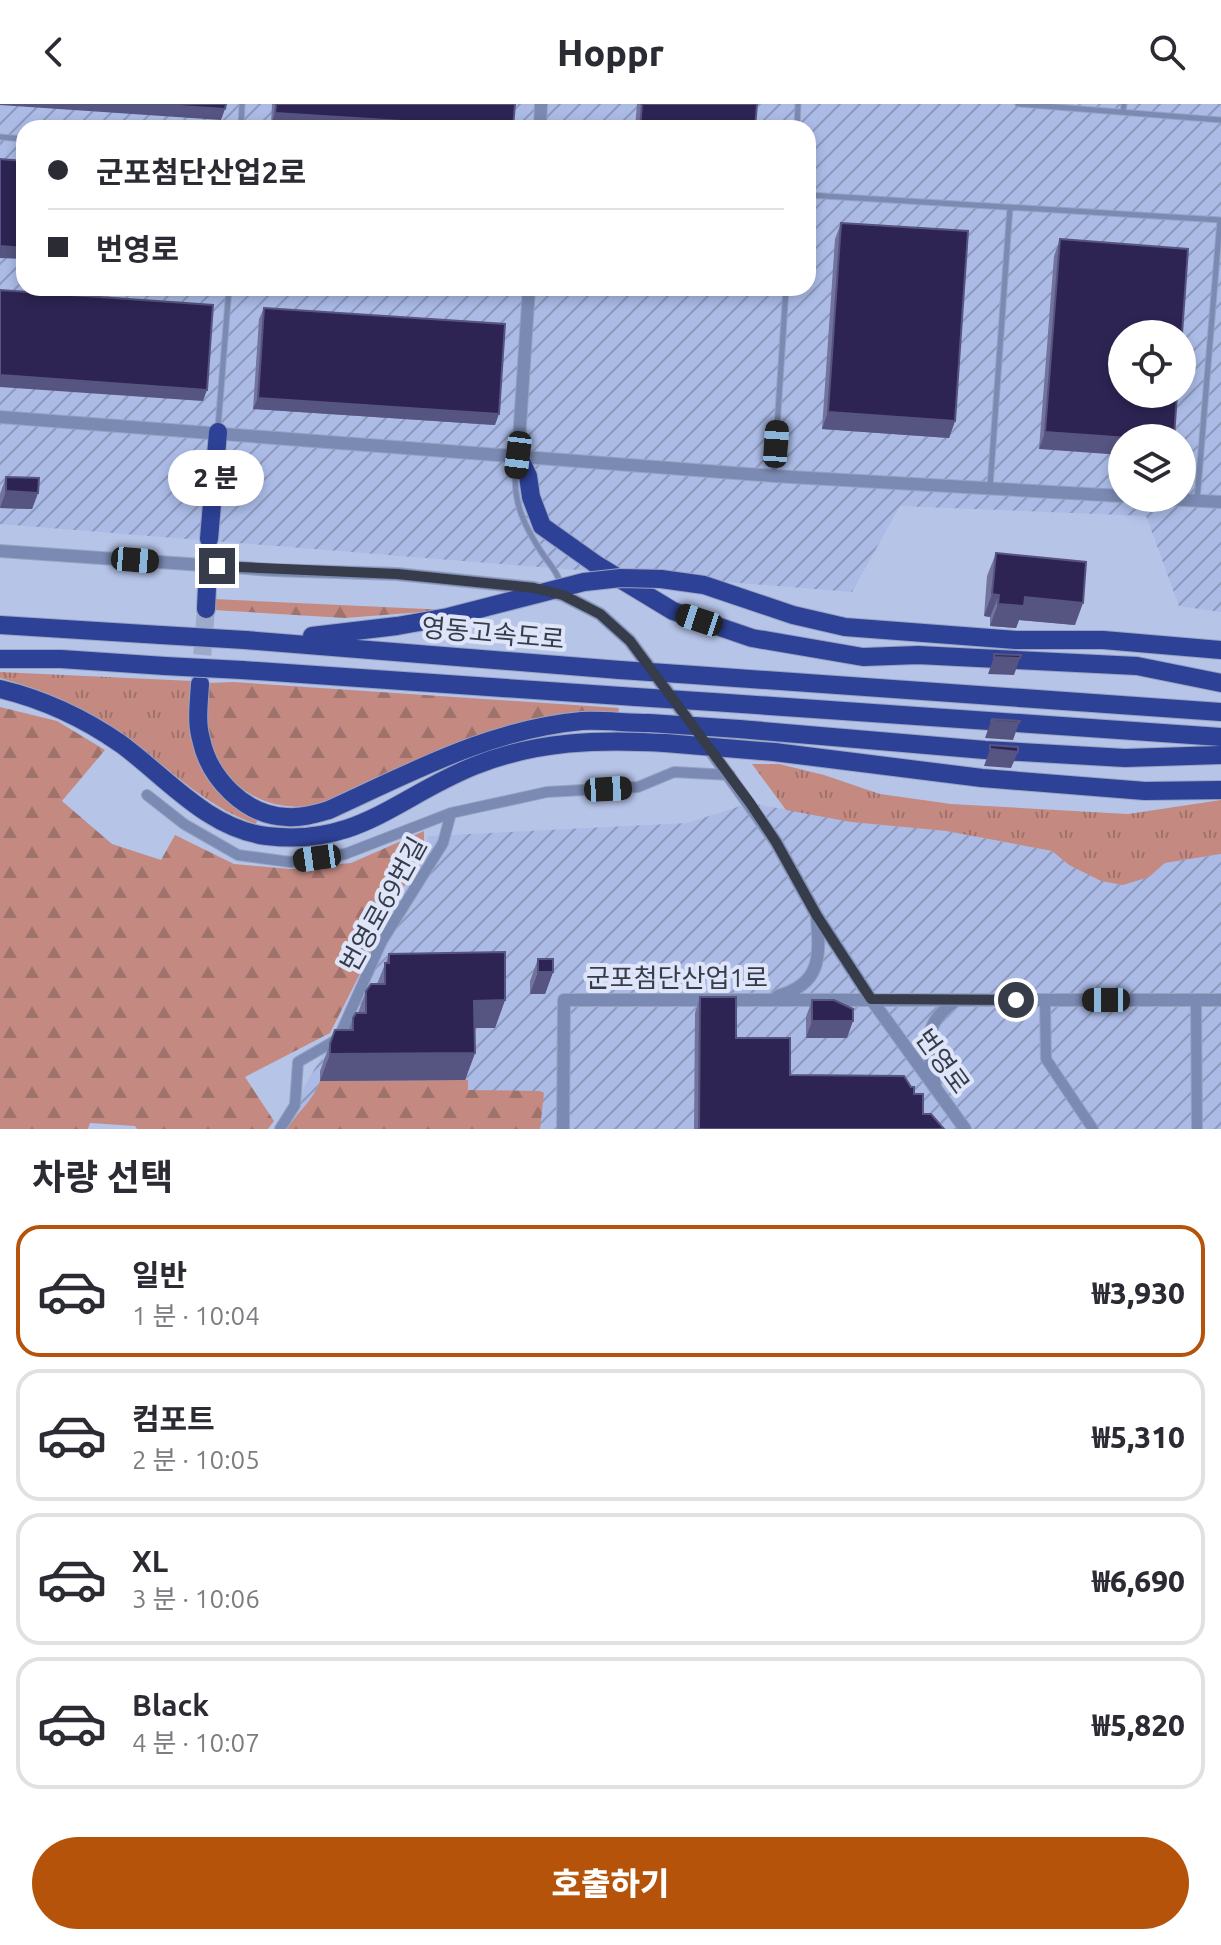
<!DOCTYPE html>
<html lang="ko">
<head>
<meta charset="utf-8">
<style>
	body { margin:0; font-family:Ubuntu,"Noto Sans KR",sans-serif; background:#f2f2f3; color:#2b2b33; height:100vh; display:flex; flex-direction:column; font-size:30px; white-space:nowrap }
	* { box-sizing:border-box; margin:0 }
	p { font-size:26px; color:#7c7c81 }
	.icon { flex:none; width:44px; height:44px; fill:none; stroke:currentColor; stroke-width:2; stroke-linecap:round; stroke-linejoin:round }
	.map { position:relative; height:1025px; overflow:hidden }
	.drawer { display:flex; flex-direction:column; background:#fff; flex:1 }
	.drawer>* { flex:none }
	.hud { position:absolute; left:16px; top:16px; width:800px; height:176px; border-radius:24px; box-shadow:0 4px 12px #0003; display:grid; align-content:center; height:176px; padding:0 32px; background:#fff }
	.buttons { position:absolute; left:1108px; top:216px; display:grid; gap:16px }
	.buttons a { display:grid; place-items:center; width:88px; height:88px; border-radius:50%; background:#fff; box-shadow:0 4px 12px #0003; font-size:40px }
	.end { position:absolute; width:36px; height:36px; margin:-18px; border:10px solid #363c4a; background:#fff; box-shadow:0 0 0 4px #fff }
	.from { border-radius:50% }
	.bubble { position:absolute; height:56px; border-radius:28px; background:#fff; box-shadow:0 4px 12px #0003; font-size:26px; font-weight:800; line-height:56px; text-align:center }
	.car { position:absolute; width:24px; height:48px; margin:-24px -12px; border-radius:10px; box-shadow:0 0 6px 2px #0007; background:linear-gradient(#222 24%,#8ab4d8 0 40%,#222 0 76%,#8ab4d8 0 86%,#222 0) }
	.hud b { display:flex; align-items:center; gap:28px; height:76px; font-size:30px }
	.hud b+b { border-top:2px solid #e1e1e2 }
	.hud i { width:20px; height:20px; background:#2b2b33 }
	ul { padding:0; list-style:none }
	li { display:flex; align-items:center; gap:24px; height:132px; margin:0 16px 12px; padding:0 16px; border:4px solid #e1e1e2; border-radius:24px }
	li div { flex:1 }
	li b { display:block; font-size:30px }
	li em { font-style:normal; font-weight:800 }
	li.active { border-color:#b45309 }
	li>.icon { width:72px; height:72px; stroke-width:1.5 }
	h2 { padding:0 32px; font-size:36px; line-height:96px }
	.button { display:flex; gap:16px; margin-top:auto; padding:16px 32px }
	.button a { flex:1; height:92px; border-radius:48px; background:#b45309; color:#fff; font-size:32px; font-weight:800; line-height:92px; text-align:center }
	header { display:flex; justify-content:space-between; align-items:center; height:104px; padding:0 32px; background:#fff; font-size:36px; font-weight:800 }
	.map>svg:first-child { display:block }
	.industrial { fill:url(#industrial-furrows); fill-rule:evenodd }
	.grass { fill:url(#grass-tufts) }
	.forest { fill:url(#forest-firs) }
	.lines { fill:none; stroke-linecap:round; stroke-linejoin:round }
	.motorway-tunnel { stroke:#9ca9c8; stroke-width:18; stroke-dasharray:18 9; stroke-linecap:butt }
	.service-casing { stroke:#97a3c2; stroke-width:7 }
	.minor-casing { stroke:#97a3c2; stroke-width:12 }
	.tertiary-casing { stroke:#97a3c2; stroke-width:14 }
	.motorway-casing { stroke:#97a3c2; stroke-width:20 }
	.service { stroke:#7b8ab3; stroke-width:5 }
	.minor { stroke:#7b8ab3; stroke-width:10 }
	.tertiary { stroke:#7b8ab3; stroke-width:12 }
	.motorway { stroke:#2d4196; stroke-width:18 }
	.motorway-bridge-casing { stroke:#97a3c2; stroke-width:20; stroke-linecap:butt }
	.motorway-bridge { stroke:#2d4196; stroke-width:18 }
	.wall { fill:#72749e }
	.shaded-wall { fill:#565480 }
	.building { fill:#2d2453; stroke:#565480; stroke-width:2 }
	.route { stroke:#363c4a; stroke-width:10 }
	.labels { text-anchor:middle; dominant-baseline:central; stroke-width:8; stroke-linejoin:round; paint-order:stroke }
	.street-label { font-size:26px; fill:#363c4a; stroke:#dee5f8 }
</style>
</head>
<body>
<header><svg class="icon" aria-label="back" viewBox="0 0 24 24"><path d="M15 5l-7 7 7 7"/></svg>Hoppr<svg class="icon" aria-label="search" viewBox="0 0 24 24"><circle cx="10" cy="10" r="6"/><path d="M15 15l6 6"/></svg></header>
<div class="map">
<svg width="1221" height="1025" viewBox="0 0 1221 1025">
	<defs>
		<pattern id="industrial-furrows" width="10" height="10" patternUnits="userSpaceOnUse" patternTransform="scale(2)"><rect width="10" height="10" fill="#abbbe6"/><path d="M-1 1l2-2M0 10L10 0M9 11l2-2" fill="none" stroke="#8c99bc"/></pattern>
		<pattern id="grass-tufts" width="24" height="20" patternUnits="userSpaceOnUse" patternTransform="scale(2)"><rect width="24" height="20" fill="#c48a81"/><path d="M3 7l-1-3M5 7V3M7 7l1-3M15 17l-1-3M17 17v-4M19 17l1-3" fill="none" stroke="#a0726c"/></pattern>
		<pattern id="forest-firs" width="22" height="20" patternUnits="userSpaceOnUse" patternTransform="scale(2)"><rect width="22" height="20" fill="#c48a81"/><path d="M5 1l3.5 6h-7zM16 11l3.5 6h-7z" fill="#a0726c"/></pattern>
	</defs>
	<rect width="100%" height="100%" fill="#b6c4e8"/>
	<path class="industrial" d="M0,0h1221v508l-42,-6 -33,-90 -246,-10 -48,86 -852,-68zM24,24h784v160h-784zM1122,230h60v60h-60zM1122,334h60v60h-60z
		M750,699l105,19 91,9 106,20 17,14 80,12 16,-14 56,-9v275h-941l42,-73 16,-18 91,-202 258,-13z"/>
	<path class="grass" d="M0,568l193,9c-2,38 -6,86 28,112 12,8 25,15 38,23l-3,8c-53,-18 -88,-58 -133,-89 -37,-27 -79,-45 -123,-57z
		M752,660h27l45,11 56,19 71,10 177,10 93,-14v54l-56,9 -16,14 -26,8 -22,-4 -32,-16 -17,-14 -106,-20 -95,-9 -65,-12z"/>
	<path class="forest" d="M214,495l234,11 -103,8 -131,-8z
		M233,578l386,26 -1,5 -47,3 -246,88c-29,5 -52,4 -78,-12 -42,-26 -43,-64 -40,-109z
		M0,603l57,14 48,29 -43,51 50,43 49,16 14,-25 59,29 57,5 60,-6 73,-32v16l-94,186 -85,44 29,44 -6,8h-131l-2,-3 -45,-3 -2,6h-88z
		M468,976v10l72,1 4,2 -4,36h-253c11,-18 26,-28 33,-48z"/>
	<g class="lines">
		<path class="motorway-tunnel" d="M207,483l2,-48
			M200,578l6,-73"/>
		<g class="service-casing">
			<path id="service" d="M1018,0l203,16
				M1123,8l1,-8
				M241,24l1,-24
				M797,24l1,-24
				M0,33l24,2
				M808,91l413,25
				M218,323l11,-139
				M516,364c-4,34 9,60 28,88 6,8 13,16 16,26
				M774,371l12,-187
				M990,383l20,-280
				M1197,396l23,-280"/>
		</g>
		<g class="minor-casing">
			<path id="minor" d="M147,691l37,29 54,31 52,7 55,-8 106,-41 96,-21 91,-5 36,-15 56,3
				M1196,896l1,129
				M1045,897l1,58 47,70
				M280,1025l15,-24 3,-43 40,-23 44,-98 61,-98 8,-30"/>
		</g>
		<g class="tertiary-casing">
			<path id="tertiary" d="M540,24l1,-24
				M0,313l774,59 348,20
				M518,351l11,-167
				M1148,394l73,4
				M0,447l273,19 124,4 137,14 29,7 37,19 30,27 65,88
				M706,640l70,98 41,74 54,83 94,130
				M778,892c43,-12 42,-39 39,-77
				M935,981c-7,-38 -15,-61 22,-85
				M563,1025l1,-129h657"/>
		</g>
		<g class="motorway-casing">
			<path id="motorway" d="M518,351l10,21 3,21 11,29 55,39 76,46 79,27 111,19 55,-2 219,11 84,17
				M209,435l9,-107
				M661,475l43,6 89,30 52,12 171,13h87l118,10
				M206,505l1,-22
				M0,521l161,10
				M312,532l85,-10
				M245,536l375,30
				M0,555h61l104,7
				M242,566l394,27
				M694,571l527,37
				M200,580c-1,18 -4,38 1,55 8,39 44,77 86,78 15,1 28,-3 42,-7 81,-37 162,-81 253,-89 22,-1 45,2 67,2
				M0,585c42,10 85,30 121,55 45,33 87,85 146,92 91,11 130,-39 207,-70 62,-25 125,-27 191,-23
				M713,598l508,35
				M739,625l246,21 140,8 96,-3
				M774,648l208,26 163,13 76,-1"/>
		</g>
		<use href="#service" class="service"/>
		<use href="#minor" class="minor"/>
		<use href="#tertiary" class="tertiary"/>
		<use href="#motorway" class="motorway"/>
		<g class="motorway-bridge-casing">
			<path id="motorway-bridge" d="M397,522l51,-9 136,-35 37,-4 40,1
				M161,531l84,5
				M165,562l77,4
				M620,566l74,5
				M636,593l77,5
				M649,619l90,6
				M665,639l109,9"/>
		</g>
		<use href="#motorway-bridge" class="motorway-bridge"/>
	</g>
	<path class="wall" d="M272,0h243l-2,24h-186l-56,-4z
		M637,0h120l-2,24h-120z
		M841,119l114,198 -6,17 -127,-9 13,-190z
		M1060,135l128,10 -149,200 15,-193z
		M264,204l231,117 -242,-16 6,-90z
		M6,373l32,16 -6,16 -32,-1v-14z
		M996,449l79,72 -56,-5 -3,8 -26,-2v-9l-6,-1 3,-40z
		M389,850l116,46 -10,28h-21l1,25 -10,27 -145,1v-10l15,-41h13l5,-12 5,-5 8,-22 11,-7z
		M538,855l15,13 -8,22h-15v-13z
		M700,893l36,41 54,37 124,19 9,20 21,15h-250l1,-116z
		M812,896l35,38h-41v-21z"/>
	<path class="shaded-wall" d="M0,0h151l74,5 -4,11 -221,-15z
		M275,9l230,15h-178l-56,-4z
		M0,142l24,2v11l-24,-1z
		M469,184h35l-1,2z
		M0,271l207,15 -4,11 -203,-14z
		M258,294l241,16 -4,11 -242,-16z
		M828,308l127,9 -6,17 -127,-9z
		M1045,328l77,6v17l-83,-6z
		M6,387l32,2 -6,16 -32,-1z
		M992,490l7,1 -9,22 -6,-1z
		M1025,493l58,6 -8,22 -56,-5 -3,8 -26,-2 8,-22z
		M994,553l26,1 -6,17 -26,-1z
		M991,617l28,2 -6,17 -28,-2z
		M990,645l28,3 -7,16 -27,-2z
		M538,868h15l-8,22h-15z
		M505,896l-10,28h-31l10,-27z
		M812,917h41l-6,17h-41z
		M475,949l-10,27 -145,1 10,-27z"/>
	<path class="building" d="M151,0h75l-1,5z
		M276,0h239l-2,24 -238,-15z
		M642,0h115l-2,24h-115z
		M0,55l24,2v87l-24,-2z
		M841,119l127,8 -13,190 -127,-9z
		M1060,135l128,10 -6,85h-60v60h55l-3,44h-45l-84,-6z
		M0,186l213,15 -6,85 -207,-15z
		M264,204l241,16 -6,90 -241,-16z
		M6,373l33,1 -1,15 -32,-2z
		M996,449l90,9 -3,41 -58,-6 -1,9 -26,-2 1,-9 -7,-1z
		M994,550l27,1 -1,3 -26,-1z
		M992,615l28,2 -1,2 -28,-2z
		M990,641l28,2v5l-28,-3z
		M505,848v48l-31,1 1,52 -145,1v-10l5,-14h18v-12l3,-5h10v-22l5,-7h14v-21h4v-9z
		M538,855h15v13h-15z
		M700,893h36v41h54v37l114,1 7,11h3v7h9v20h8l13,15h-245z
		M812,896h22l19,9v12h-41z"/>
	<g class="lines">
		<path class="route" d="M217,462l180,8 137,14 29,7 37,19 30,27 120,162 26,39 41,74 54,83 145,1"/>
	</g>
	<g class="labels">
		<g class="street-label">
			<text transform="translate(493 529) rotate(5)">영동고속도로</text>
			<text transform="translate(383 800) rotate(-61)">번영로69번길</text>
			<text x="677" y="873">군포첨단산업1로</text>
			<text transform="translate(943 957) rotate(54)">번영로</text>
		</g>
	</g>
</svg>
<div class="buttons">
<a><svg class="icon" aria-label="locate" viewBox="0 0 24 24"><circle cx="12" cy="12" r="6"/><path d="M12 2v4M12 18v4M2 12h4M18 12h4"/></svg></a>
<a><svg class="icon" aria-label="layers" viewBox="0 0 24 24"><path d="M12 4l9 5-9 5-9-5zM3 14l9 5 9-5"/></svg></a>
</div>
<i class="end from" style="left:1016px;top:896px"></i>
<i class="end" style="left:217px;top:462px"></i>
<div class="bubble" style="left:168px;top:346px;width:96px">2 분</div>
<i class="car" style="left:776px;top:340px;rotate:4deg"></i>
<i class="car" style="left:518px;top:351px;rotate:187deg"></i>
<i class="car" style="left:135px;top:456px;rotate:95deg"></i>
<i class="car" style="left:699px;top:516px;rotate:288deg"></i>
<i class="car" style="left:608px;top:685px;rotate:87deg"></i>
<i class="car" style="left:317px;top:754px;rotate:262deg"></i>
<i class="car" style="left:1106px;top:896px;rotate:270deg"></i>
<div class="hud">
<b><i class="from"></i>군포첨단산업2로</b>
<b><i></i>번영로</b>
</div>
</div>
<section class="drawer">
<h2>차량 선택</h2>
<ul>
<li class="active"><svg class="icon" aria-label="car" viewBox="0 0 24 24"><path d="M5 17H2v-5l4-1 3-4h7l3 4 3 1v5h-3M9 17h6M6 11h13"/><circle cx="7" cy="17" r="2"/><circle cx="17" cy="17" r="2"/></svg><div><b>일반</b><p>1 분 · 10:04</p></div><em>₩3,930</em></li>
<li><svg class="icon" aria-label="car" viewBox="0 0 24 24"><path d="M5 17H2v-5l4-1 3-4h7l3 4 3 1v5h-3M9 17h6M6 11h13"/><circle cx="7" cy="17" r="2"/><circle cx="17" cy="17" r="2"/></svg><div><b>컴포트</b><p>2 분 · 10:05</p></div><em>₩5,310</em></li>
<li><svg class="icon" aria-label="car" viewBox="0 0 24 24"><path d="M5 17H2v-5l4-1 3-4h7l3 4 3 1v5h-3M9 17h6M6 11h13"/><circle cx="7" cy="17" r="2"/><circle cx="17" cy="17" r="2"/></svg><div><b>XL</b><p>3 분 · 10:06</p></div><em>₩6,690</em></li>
<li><svg class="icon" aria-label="car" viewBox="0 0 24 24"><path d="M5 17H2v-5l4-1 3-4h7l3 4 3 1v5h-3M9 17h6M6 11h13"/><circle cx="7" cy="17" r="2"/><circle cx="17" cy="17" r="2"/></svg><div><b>Black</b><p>4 분 · 10:07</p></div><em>₩5,820</em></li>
</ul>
<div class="button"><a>호출하기</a></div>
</section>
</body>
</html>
